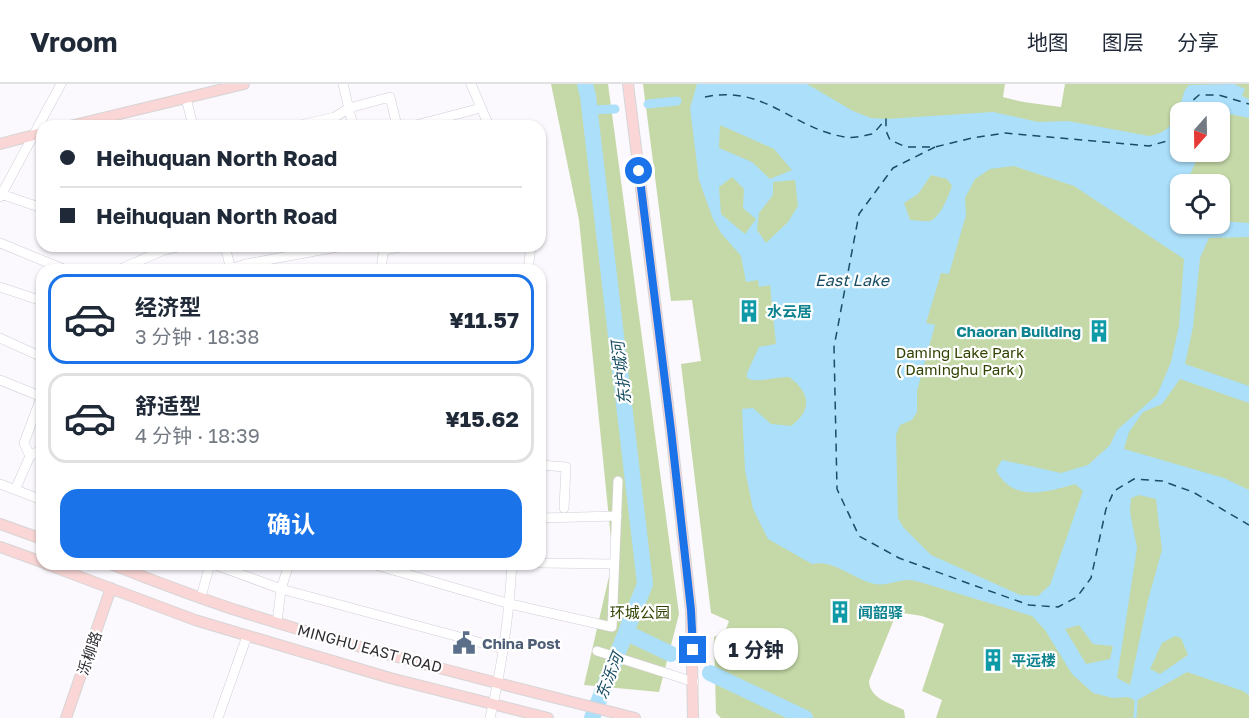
<!DOCTYPE html>
<html lang="zh">
<head>
<meta charset="utf-8">
<style>
	body { margin:0; font-family:"Golos Text","Noto Sans SC",sans-serif; background:#f2f2f3; color:#1f2937; height:100vh; display:flex; flex-direction:column; font-size:22px; white-space:nowrap }
	* { box-sizing:border-box; margin:0 }
	p { font-size:20px; color:#747a83 }
	.icon { flex:none; width:33px; height:33px; fill:none; stroke:currentColor; stroke-width:2; stroke-linecap:round; stroke-linejoin:round }
	.map { position:relative; flex:1; overflow:hidden }
	.panel { position:absolute; left:36px; top:180px; width:510px; height:306px; display:flex; flex-direction:column; background:#fff; border-radius:18px; box-shadow:0 2px 4px #0004 }
	.panel>* { flex:none }
	.top-card { position:absolute; left:36px; top:36px; width:510px; height:132px; border-radius:18px; box-shadow:0 2px 4px #0004; display:grid; align-content:center; height:132px; padding:0 24px; background:#fff }
	.needle { width:39px; rotate:200deg }
	.tools { position:absolute; left:1170px; top:18px; display:grid; gap:12px }
	.tools a { display:grid; place-items:center; width:60px; height:60px; border-radius:12px; background:#fff; box-shadow:0 2px 4px #0004; font-size:30px }
	.end { position:absolute; width:27px; height:27px; margin:-14px; border:8px solid #1a73e8; background:#fff; box-shadow:0 0 0 3px #fff }
	.from { border-radius:50% }
	.bubble { position:absolute; height:42px; border-radius:18px; background:#fff; box-shadow:0 2px 4px #0004; font-size:20px; font-weight:700; line-height:42px; text-align:center }
	.top-card b { display:flex; align-items:center; gap:21px; height:57px; font-size:22px }
	.top-card b+b { border-top:2px solid #e0e1e3 }
	.top-card i { width:15px; height:15px; background:#1f2937 }
	ul { padding:10px 0 0; list-style:none }
	li { display:flex; align-items:center; gap:18px; height:90px; margin:0 12px 9px; padding:0 12px; border:3px solid #e0e1e3; border-radius:18px }
	li div { flex:1 }
	li b { display:block; font-size:22px }
	li em { font-style:normal; font-weight:700 }
	li.on { border-color:#1a73e8 }
	li>.icon { width:54px; height:54px; stroke-width:1.5 }
	.primary-button { display:flex; gap:12px; margin-top:auto; padding:12px 24px }
	.primary-button a { flex:1; height:69px; border-radius:18px; background:#1a73e8; color:#fff; font-size:24px; font-weight:700; line-height:69px; text-align:center }
	header { display:flex; align-items:center; gap:36px; box-sizing:border-box; height:84px; padding:0 30px; background:#fff; border-bottom:2px solid #e0e1e3 }
	header strong { font-size:28px }
	nav { display:flex; gap:33px; margin-inline-start:auto; font-size:21px }
	.map>svg:first-child { display:block }
	.green { fill:#c5d9a8; fill-rule:evenodd }
	.water { fill:#abdffa; fill-rule:evenodd }
	.lines { fill:none; stroke-linecap:round; stroke-linejoin:round }
	.stream { stroke:#abdffa; stroke-width:3 }
	.canal { stroke:#abdffa; stroke-width:9 }
	.river { stroke:#abdffa; stroke-width:16 }
	.ferry { stroke:#194e65; stroke-width:1.5; stroke-dasharray:8 6; stroke-linecap:butt }
	.minor-casing { stroke:#d4ccda; stroke-width:10 }
	.major-casing { stroke:#d6d5d6; stroke-width:12 }
	.minor { stroke:#fff; stroke-width:9 }
	.major { stroke:#fad6d6; stroke-width:10 }
	.route { stroke:#1a73e8; stroke-width:8 }
	.labels { text-anchor:middle; dominant-baseline:central; stroke-width:4.5; stroke-linejoin:round; paint-order:stroke }
	.culture-label { font-size:15px; font-weight:bold; fill:#0d838f; stroke:#fff; text-anchor:start }
	.park-label { font-size:15px; fill:#2f4201; stroke:#fff }
	.service-label { font-size:15px; font-weight:bold; fill:#4e5e75; stroke:#fff; text-anchor:start }
	.street-label { font-size:15px; fill:#312e33; stroke:#fff }
	.water-label { font-size:16px; font-style:italic; fill:#194e65; stroke:#fff }
</style>
</head>
<body>
<header>
<strong>Vroom</strong>
<nav><a>地图</a><a>图层</a><a>分享</a></nav>
</header>
<div class="map">
<svg width="1249" height="634" viewBox="0 0 1249 634">
	<rect width="100%" height="100%" fill="#fbf8fe"/>
	<path class="green" d="M551,0h57l71,530 -20,78 -75,-7 29,-126 -34,-339z
		M643,0h362l-2,13c19,6 38,7 58,10l4,-23h184v634h-313l6,-18 -20,-9 22,-67 -22,-8 -25,-4 -28,69c1,18 21,22 35,29l1,8h-184l-5,-5 -2,-76 11,-5 4,-11 -18,-8 -30,-249 20,-3 -9,-61 -21,1zM1180,28h40v40h-40zM1180,100h40v40h-40z"/>
	<path class="water" d="M697,0h110l46,27 18,7 15,1 107,-7 45,10 30,-1 81,15c27,-4 28,-24 36,-46l4,-5 45,-1 11,5 -3,7 7,3v19l-29,-6h-40v40h20l-14,32h-6v40h40v-3l29,2v14l-40,1 -9,20 -7,69 -8,37 64,22v17l-69,-24 -18,25 -19,8 -14,20 -5,17 100,29 25,12v205l-6,-4 -56,-19 -51,29 -8,-4 -15,1 -20,-5 -21,-19 -27,-44 -13,-14 -109,-33c-4,-1 -10,-3 -14,-3 -12,0 -22,6 -34,4 -21,-4 -41,-25 -63,-20l-44,-25 -15,-30 -8,-39 -3,-61 11,-1 18,16 20,2c22,-16 19,-34 -2,-49 -13,-1 -31,7 -42,1v-5l12,-26 17,-3 -6,-59 -11,2 -1,-7 -12,2 -5,-26 -20,-23 -8,-14 -14,-39 -9,-72zM720,41l54,24 18,21 -22,9 -18,-17 -33,-14zM1014,82l60,20 110,73 -5,67 -8,36 -14,33 -40,35 -7,15 -22,20 -27,8 -59,-13 -6,10c17,33 51,22 79,14l8,7 -33,94 -12,11 -18,-1 -89,-40 -28,-28 -5,-9 -2,-83 4,-10 12,-5 5,-8v-21l18,-66 -9,-2 15,-50 8,1 17,-59 -1,-17 10,-19 15,-10zM931,91l16,4 5,7c-3,9 -12,32 -22,35 -5,1 -14,-1 -20,-1l-6,-17 14,-9zM732,93l12,12 -1,19 13,11 -11,15 -24,-20 -2,-27zM795,96l3,26 -10,16 -22,21 -9,-13 2,-17 14,-18v-13zM1139,411l17,4 6,51 -14,50 -18,85 -13,-7 20,-130 -7,-36 1,-14zM1079,541l14,19 20,2 -3,13 -24,5 -21,-35zM1175,552l6,2 7,17 -28,19 -10,-5 12,-26z"/>
	<g class="lines">
		<path class="stream" d="M1135,634l1,-17"/>
		<path class="canal" d="M648,20l29,-3
			M590,26l25,-1"/>
		<path class="river" d="M585,0l3,12 57,488 -53,134
			M627,549l44,21
			M710,589l95,45"/>
		<path class="ferry" d="M705,13c59,-13 88,32 140,40 9,2 20,-2 28,-3l13,-15v12l4,9 16,7h29l37,-9 33,-5 144,13 22,-6 9,-12
			M1187,28l4,-10 8,-7h20l30,9
			M935,63l-42,21 -34,46 -25,133 3,142 22,47 40,22 74,27 56,20 29,2 19,-10 14,-19 15,-69 8,-18 20,-12 28,2 31,11 56,33"/>
		<g class="minor-casing">
			<path id="minor" d="M343,0l10,42
				M471,0l18,42
				M186,14l7,28
				M296,42l39,-9 14,-9 41,-11 7,29
				M412,42l69,-18
				M1,110l41,14
				M0,113l61,-113
				M0,159l66,27
				M225,162l6,24
				M385,166l20,-4
				M118,186l46,-20 18,-4
				M226,186l20,-6 97,-18
				M381,186l3,-24
				M528,186l3,-24
				M0,203l42,14
				M0,254l42,19
				M0,296l42,17
				M30,372l-6,-13 18,-48
				M540,381l26,2 -2,41
				M0,400l42,16
				M15,406l15,-34 12,-7
				M540,434l77,-2
				M540,479l74,1
				M213,480l68,25 223,60
				M372,480l138,40 102,23 6,-146
				M201,513l9,-33
				M277,539l4,-34 8,-25
				M597,567l97,31
				M218,634l29,-82
				M490,634c12,-51 19,-102 22,-154"/>
		</g>
		<g class="major-casing">
			<path id="major" d="M628,0l43,346 20,180 2,108
				M70,42l174,-42
				M0,60l42,-11
				M0,440l42,15
				M0,463l42,15
				M46,480l149,56 195,58 158,40
				M110,480c43,16 85,33 129,47 130,41 263,73 396,107
				M66,634l45,-130"/>
		</g>
		<use href="#minor" class="minor"/>
		<use href="#major" class="major"/>
	</g>
	<g class="lines">
		<path class="route" d="M639,87l32,259 20,180 2,40"/>
	</g>
	<defs>
		<g id="building-bare" transform="scale(1.8)"><path d="M-4-6H4V6H1V3H-1V6H-4ZM-2.5-4.3h1.7v1.8h-1.7ZM.8-4.3h1.7v1.8H.8ZM-2.5-1h1.7V.8h-1.7ZM.8-1h1.7V.8H.8Z" fill="#0f9aa8" stroke="#fff" stroke-width="2.5" paint-order="stroke"/></g>
		<g id="civic-bare" transform="scale(1.8)"><path d="M-.6-6.5H3V-4.5H.6V-3L4-1V1h2V6H-6V1h2V-1L-.6-3ZM-1.2 2.5V6h2.4V2.5Z" fill="#5c6f8a" stroke="#fff" stroke-width="2.5" paint-order="stroke"/></g>
	</defs>
	<g fill-rule="evenodd">
		<use href="#building-bare" x="749" y="227"/>
		<use href="#building-bare" x="1099" y="247"/>
		<use href="#building-bare" x="840" y="528"/>
		<use href="#civic-bare" x="464" y="559"/>
		<use href="#building-bare" x="993" y="576"/>
	</g>
	<g class="labels">
		<g class="culture-label">
			<text x="767" y="227">水云居</text>
			<text x="1081" y="247" text-anchor="end">Chaoran Building</text>
			<text x="858" y="528">闻韶驿</text>
			<text x="1011" y="576">平远楼</text>
		</g>
		<g class="park-label">
			<text x="960" y="268">Daming Lake Park<tspan x="960" dy="17">( Daminghu Park )</tspan></text>
			<text x="640" y="528">环城公园</text>
		</g>
		<g class="service-label">
			<text x="482" y="559">China Post</text>
		</g>
		<g class="street-label">
			<text transform="translate(370 564) rotate(15)">MINGHU EAST ROAD</text>
			<text transform="translate(89 569) rotate(-71)">泺柳路</text>
		</g>
		<g class="water-label">
			<text x="852" y="196">East Lake</text>
			<text transform="translate(621 289) rotate(-97)">东护城河</text>
			<text transform="translate(609 592) rotate(-68)">东泺河</text>
		</g>
	</g>
</svg>
<div class="tools">
<a><svg class="needle" viewBox="-14 -14 28 28"><path d="M0-13l5 13h-10z" fill="#e53935"/><path d="M0 13l5-13h-10z" fill="#747a83"/></svg></a>
<a><svg class="icon" aria-label="locate" viewBox="0 0 24 24"><circle cx="12" cy="12" r="6"/><path d="M12 2v4M12 18v4M2 12h4M18 12h4"/></svg></a>
</div>
<i class="end from" style="left:639px;top:87px"></i>
<i class="end" style="left:693px;top:566px"></i>
<div class="bubble" style="left:714px;top:544px;width:84px">1 分钟</div>
<div class="top-card">
<b><i class="from"></i>Heihuquan North Road</b>
<b><i></i>Heihuquan North Road</b>
</div>
<section class="panel">
<ul>
<li class="on"><svg class="icon" aria-label="car" viewBox="0 0 24 24"><path d="M5 17H2v-5l4-1 3-4h7l3 4 3 1v5h-3M9 17h6M6 11h13"/><circle cx="7" cy="17" r="2"/><circle cx="17" cy="17" r="2"/></svg><div><b>经济型</b><p>3 分钟 · 18:38</p></div><em>¥11.57</em></li>
<li><svg class="icon" aria-label="car" viewBox="0 0 24 24"><path d="M5 17H2v-5l4-1 3-4h7l3 4 3 1v5h-3M9 17h6M6 11h13"/><circle cx="7" cy="17" r="2"/><circle cx="17" cy="17" r="2"/></svg><div><b>舒适型</b><p>4 分钟 · 18:39</p></div><em>¥15.62</em></li>
</ul>
<div class="primary-button"><a>确认</a></div>
</section>
</div>
</body>
</html>
